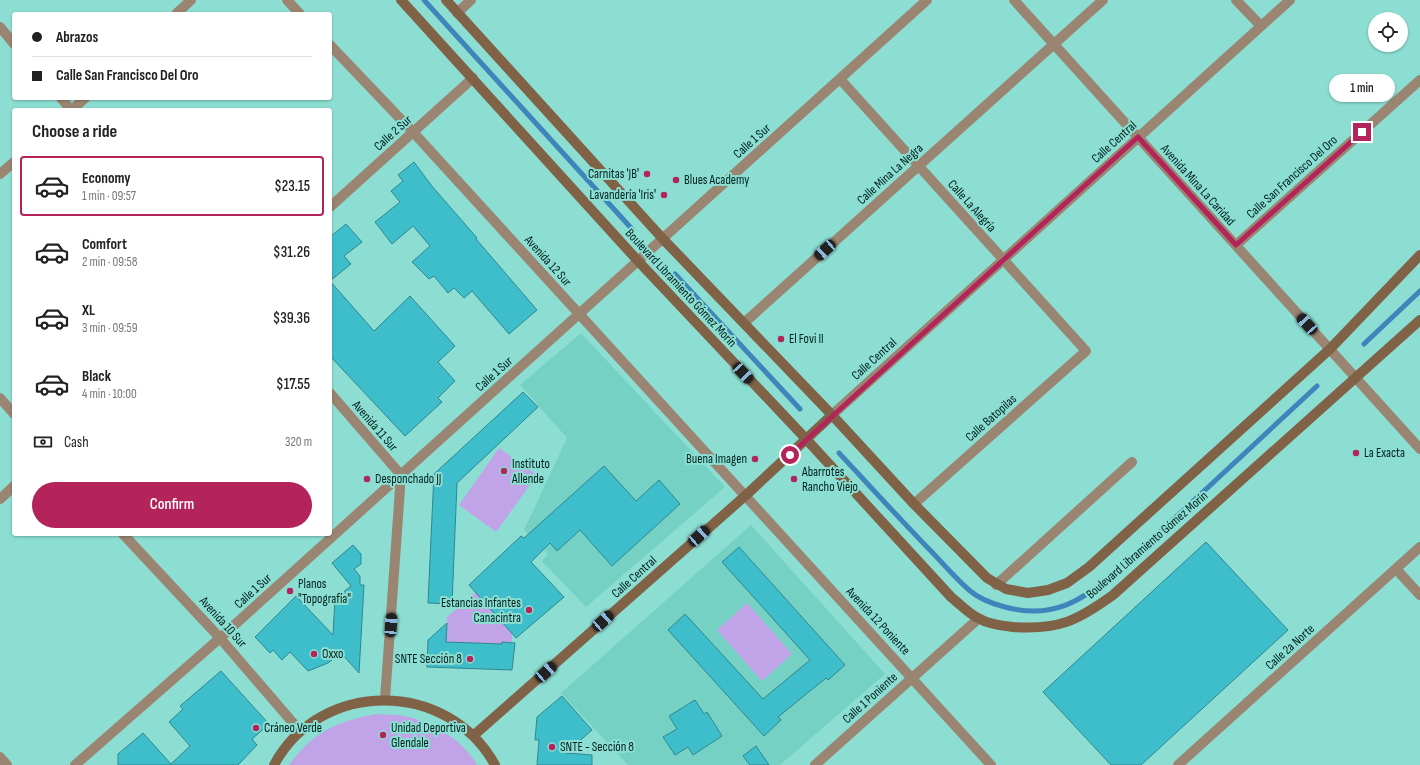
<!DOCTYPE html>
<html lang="en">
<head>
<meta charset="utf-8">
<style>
	body { margin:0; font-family:"Sofia Sans Condensed",sans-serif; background:#f6f6f6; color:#222; height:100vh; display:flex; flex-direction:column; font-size:15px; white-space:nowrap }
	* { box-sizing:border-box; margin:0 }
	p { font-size:13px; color:#767676 }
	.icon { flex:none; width:22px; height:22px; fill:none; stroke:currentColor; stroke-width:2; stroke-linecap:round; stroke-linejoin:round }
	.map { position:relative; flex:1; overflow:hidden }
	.panel { position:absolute; left:12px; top:108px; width:320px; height:428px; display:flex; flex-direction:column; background:#fff; border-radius:4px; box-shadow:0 1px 3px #0004 }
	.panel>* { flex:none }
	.hud { position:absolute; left:12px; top:12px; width:320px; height:88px; border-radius:4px; box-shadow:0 1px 3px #0004; display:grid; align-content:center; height:88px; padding:0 20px; background:#fff }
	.buttons { position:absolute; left:1368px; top:12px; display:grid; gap:8px }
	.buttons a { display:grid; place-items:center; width:40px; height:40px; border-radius:50%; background:#fff; box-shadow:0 1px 3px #0004; font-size:20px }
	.end { position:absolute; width:18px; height:18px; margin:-9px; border:5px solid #b2245a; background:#fff; box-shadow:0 0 0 2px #fff }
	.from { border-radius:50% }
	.bubble { position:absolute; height:28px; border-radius:14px; background:#fff; box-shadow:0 1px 3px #0004; font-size:13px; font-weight:600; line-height:28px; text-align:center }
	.car { position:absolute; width:12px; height:24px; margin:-12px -6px; border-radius:5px; box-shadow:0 0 3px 1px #0007; background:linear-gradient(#222 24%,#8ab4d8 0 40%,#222 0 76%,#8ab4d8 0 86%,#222 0) }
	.hud b { display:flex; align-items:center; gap:14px; height:38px; font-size:15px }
	.hud b+b { border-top:1px solid #e0e0e0 }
	.hud i { width:10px; height:10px; background:#222 }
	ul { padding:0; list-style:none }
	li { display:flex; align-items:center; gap:12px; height:60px; margin:0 8px 6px; padding:0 12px; border:2px solid transparent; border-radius:4px }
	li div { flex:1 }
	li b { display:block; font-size:15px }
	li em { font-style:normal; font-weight:600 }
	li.active { border-color:#b2245a }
	li>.icon { width:36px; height:36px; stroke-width:1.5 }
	h2 { padding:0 20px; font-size:18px; line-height:48px }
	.pay { display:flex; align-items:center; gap:10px; height:44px; padding:0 20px; font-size:15px }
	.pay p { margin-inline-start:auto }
	.primary-button { display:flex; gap:8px; margin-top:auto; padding:8px 20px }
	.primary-button a { flex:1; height:46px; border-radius:24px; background:#b2245a; color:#fff; font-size:16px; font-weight:600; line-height:46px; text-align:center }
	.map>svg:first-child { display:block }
	.built { fill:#75d1c4 }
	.green { fill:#c1a3e8 }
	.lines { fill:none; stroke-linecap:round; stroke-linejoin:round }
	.stream { stroke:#3d85bb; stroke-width:5 }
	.building { fill:#3ebeca; stroke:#2f878f }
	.minor { stroke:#9a8572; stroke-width:10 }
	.tertiary { stroke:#9a8572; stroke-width:10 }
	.secondary { stroke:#806247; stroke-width:10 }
	.route { stroke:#b2245a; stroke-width:5 }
	.poi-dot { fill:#b2245a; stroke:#8cded2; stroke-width:1.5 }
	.labels { text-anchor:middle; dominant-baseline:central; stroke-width:4; stroke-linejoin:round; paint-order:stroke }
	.street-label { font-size:13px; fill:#00211d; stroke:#8cded2 }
	.poi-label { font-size:13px; fill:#00211d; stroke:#8cded2; text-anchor:start }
</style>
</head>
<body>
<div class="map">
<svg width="1420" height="765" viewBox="0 0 1420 765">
	<rect width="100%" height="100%" fill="#8cded2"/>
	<path class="built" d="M581,333l144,154 -139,120 -44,-46 6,-7 -24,-24 43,-92 -47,-53z
		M751,525l134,149 -105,91h-152l-67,-72z"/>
	<path class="green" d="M499,448l38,27 -41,57 -37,-27z
		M476,592l36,42v8h-10v2l-56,-2 1,-25z
		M747,603l45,51 -30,27 -45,-51z
		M376,714c10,1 19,0 28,2 28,5 59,24 73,49h-188c25,-34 47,-43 87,-51z"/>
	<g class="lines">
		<path class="stream" d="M424,0l208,229
			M675,274l125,135
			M1364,344l56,-53
			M839,453c29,31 58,63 88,94 14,14 27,30 42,43 9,8 24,14 36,17 48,13 76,-6 113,-36l199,-185"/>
	</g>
	<path class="building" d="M414,162l17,23 46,53 -1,1 61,71 -28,24 -37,-43 -8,7 -10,-10 -6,5 -14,-17 -5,3 -17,-17 18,-16 -17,-20 -21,18 -17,-22 25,-20 -9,-11 12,-10 -5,-6z
		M346,224l16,18 -18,14 7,8 -21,17v-44z
		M330,281l44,50 36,-35 45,50 -17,16 17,19 -17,17 4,4 -37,34 -75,-80z
		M523,392l15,15 -81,76 -5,121 -24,-1 6,-129z
		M604,466l32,35 23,-21 21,24 -68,62 -32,-36 -23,21 -7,-8 -19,19 33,35 -48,41 -47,-53 52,-49 3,2z
		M1206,542l82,88 -147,135h-30l-68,-73z
		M353,545l8,9v10l-7,5 6,7v9h4l-5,88 -18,-20 -13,10 -20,8 -18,-19 -8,8 -9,-10 -3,3 -15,-16 41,-41 37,39 2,-36 16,-13 -19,-23z
		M739,547l106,118 -17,15 -2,-2 -48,39 3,3 -17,16 -96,-106 17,-16 78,85 47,-39 -88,-98z
		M447,623l-1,19 56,2v-2l13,1 -3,27 -85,-3 1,-27z
		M221,671l48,53 -17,15 5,6 -19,20h-120v-11l25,-21 28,31 19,-18 -21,-24 14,-13 -3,-3z
		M562,696l30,34 -26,23 26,2v10h-55l2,-25h-4l2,-23z
		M695,700l9,14 3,-2 15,24 -29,19 -5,-8 -13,8 -12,-18 14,-8 -8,-13z
		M756,746l13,19h-19l-7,-9z"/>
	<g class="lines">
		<path class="minor" d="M287,0l13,14
			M1014,0l406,449
			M1236,0l25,26
			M457,13l14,-13
			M176,14l15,-14
			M0,27l14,17
			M330,45l83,87 578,633
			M840,79l246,272 -172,153
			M61,98l10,12
			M72,110l13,-12
			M0,174l14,-12
			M330,207l143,-129
			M1236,245l184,-165
			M744,323l359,-323
			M330,393l71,82 -16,224
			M832,415l458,-415
			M0,499l14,-13
			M1396,569l24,26
			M996,585l136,-123
			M0,757l7,8
			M75,765l145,-127 707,-638
			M815,765l163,-146
			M1178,765l242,-218"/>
		<path class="tertiary" d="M0,398l14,16
			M123,534l97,104 80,93"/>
		<path class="secondary" d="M401,0l237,261 169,179 144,157c9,7 17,16 27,21 10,6 24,8 35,9 46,3 64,-6 100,-32l307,-275
			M446,0l217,239 169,176 82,89 73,74 19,11 22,4 20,-3 19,-7 22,-16 241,-218 90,-94
			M473,736l272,-240 87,-81
			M274,765c46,-86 174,-86 221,0"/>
	</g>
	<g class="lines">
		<path class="route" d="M790,455l348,-318 98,108 126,-113"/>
	</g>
	<g class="poi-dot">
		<circle cx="647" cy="174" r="4"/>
		<circle cx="676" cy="180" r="4"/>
		<circle cx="664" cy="195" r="4"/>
		<circle cx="781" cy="339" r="4"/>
		<circle cx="1356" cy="453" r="4"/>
		<circle cx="755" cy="459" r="4"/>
		<circle cx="504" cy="471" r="4"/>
		<circle cx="367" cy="479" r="4"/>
		<circle cx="794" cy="479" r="4"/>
		<circle cx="290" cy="591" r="4"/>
		<circle cx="529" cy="610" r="4"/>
		<circle cx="314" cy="654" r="4"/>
		<circle cx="470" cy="659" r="4"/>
		<circle cx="256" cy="728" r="4"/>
		<circle cx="383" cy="735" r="4"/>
		<circle cx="552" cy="747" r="4"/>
	</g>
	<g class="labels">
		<g class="street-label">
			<text transform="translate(393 133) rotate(-42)">Calle 2 Sur</text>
			<text transform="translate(752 141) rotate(-42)">Calle 1 Sur</text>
			<text transform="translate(1114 142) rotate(-42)">Calle Central</text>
			<text transform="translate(890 174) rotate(-42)">Calle Mina La Negra</text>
			<text transform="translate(1292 177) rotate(-42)">Calle San Francisco Del Oro</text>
			<text transform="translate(1198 185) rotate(48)">Avenida Mina La Caridad</text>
			<text transform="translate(972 206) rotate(48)">Calle La Alegría</text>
			<text transform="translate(548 261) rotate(48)">Avenida 12 Sur</text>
			<text transform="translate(681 288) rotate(47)">Boulevard Libramiento Gómez Morín</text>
			<text transform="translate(874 359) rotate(-42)">Calle Central</text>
			<text transform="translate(494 374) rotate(-42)">Calle 1 Sur</text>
			<text transform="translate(991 418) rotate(-42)">Calle Batopilas</text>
			<text transform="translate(375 426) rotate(49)">Avenida 11 Sur</text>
			<text transform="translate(1147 545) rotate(-41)">Boulevard Libramiento Gómez Morín</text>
			<text transform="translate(634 577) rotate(-42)">Calle Central</text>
			<text transform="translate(253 591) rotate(-42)">Calle 1 Sur</text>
			<text transform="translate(878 621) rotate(47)">Avenida 12 Poniente</text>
			<text transform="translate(223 622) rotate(48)">Avenida 10 Sur</text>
			<text transform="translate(1290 647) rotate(-42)">Calle 2a Norte</text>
			<text transform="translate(870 698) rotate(-42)">Calle 1 Poniente</text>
		</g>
		<g class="poi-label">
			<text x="639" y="174" text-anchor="end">Carnitas 'JB'</text>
			<text x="684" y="180">Blues Academy</text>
			<text x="656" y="195" text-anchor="end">Lavandería 'Iris'</text>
			<text x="789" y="339">El Fovi II</text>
			<text x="1364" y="453">La Exacta</text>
			<text x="747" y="459" text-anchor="end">Buena Imagen</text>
			<text x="512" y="464">Instituto<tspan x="512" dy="15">Allende</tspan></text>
			<text x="802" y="472">Abarrotes<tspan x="802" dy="15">Rancho Viejo</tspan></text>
			<text x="375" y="479">Desponchado JJ</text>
			<text x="298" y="584">Planos<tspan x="298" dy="15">"Topografía"</tspan></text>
			<text x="521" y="603" text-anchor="end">Estancias Infantes<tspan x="521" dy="15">Canacintra</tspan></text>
			<text x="322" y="654">Oxxo</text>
			<text x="462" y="659" text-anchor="end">SNTE Sección 8</text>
			<text x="264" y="728">Cráneo Verde</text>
			<text x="391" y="728">Unidad Deportiva<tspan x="391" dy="15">Glendale</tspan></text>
			<text x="560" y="747">SNTE - Sección 8</text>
		</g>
	</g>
</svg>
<div class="buttons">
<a><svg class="icon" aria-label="locate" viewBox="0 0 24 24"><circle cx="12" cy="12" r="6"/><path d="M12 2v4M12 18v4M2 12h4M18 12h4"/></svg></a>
</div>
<i class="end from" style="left:790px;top:455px"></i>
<i class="end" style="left:1362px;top:132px"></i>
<div class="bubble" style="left:1329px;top:74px;width:66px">1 min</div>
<i class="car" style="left:825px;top:250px;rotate:228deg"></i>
<i class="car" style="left:1307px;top:324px;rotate:318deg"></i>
<i class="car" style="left:743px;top:373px;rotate:137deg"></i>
<i class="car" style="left:699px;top:536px;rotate:48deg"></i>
<i class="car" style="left:603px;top:621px;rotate:48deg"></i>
<i class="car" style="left:391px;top:625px;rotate:4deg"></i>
<i class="car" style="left:546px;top:672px;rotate:48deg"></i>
<div class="hud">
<b><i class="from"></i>Abrazos</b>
<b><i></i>Calle San Francisco Del Oro</b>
</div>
<section class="panel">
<h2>Choose a ride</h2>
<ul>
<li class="active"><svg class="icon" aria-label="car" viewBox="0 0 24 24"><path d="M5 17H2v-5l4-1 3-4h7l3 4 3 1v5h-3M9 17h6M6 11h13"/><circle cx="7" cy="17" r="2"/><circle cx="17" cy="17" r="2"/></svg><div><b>Economy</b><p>1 min · 09:57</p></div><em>$23.15</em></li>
<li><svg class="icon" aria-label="car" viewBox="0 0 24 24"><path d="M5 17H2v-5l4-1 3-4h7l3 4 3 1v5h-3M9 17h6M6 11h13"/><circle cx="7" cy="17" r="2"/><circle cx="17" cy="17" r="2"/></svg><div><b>Comfort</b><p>2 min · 09:58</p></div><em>$31.26</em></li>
<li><svg class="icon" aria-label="car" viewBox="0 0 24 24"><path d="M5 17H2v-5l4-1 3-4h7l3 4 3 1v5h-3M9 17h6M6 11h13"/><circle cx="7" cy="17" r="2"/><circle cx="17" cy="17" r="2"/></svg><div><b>XL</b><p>3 min · 09:59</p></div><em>$39.36</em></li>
<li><svg class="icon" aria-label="car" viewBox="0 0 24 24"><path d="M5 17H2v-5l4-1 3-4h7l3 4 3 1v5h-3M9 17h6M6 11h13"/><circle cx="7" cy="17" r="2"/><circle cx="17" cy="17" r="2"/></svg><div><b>Black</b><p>4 min · 10:00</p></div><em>$17.55</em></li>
</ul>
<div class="pay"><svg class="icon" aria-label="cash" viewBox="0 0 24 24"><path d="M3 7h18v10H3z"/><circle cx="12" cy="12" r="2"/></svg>Cash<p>320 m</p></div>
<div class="primary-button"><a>Confirm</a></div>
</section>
</div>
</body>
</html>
